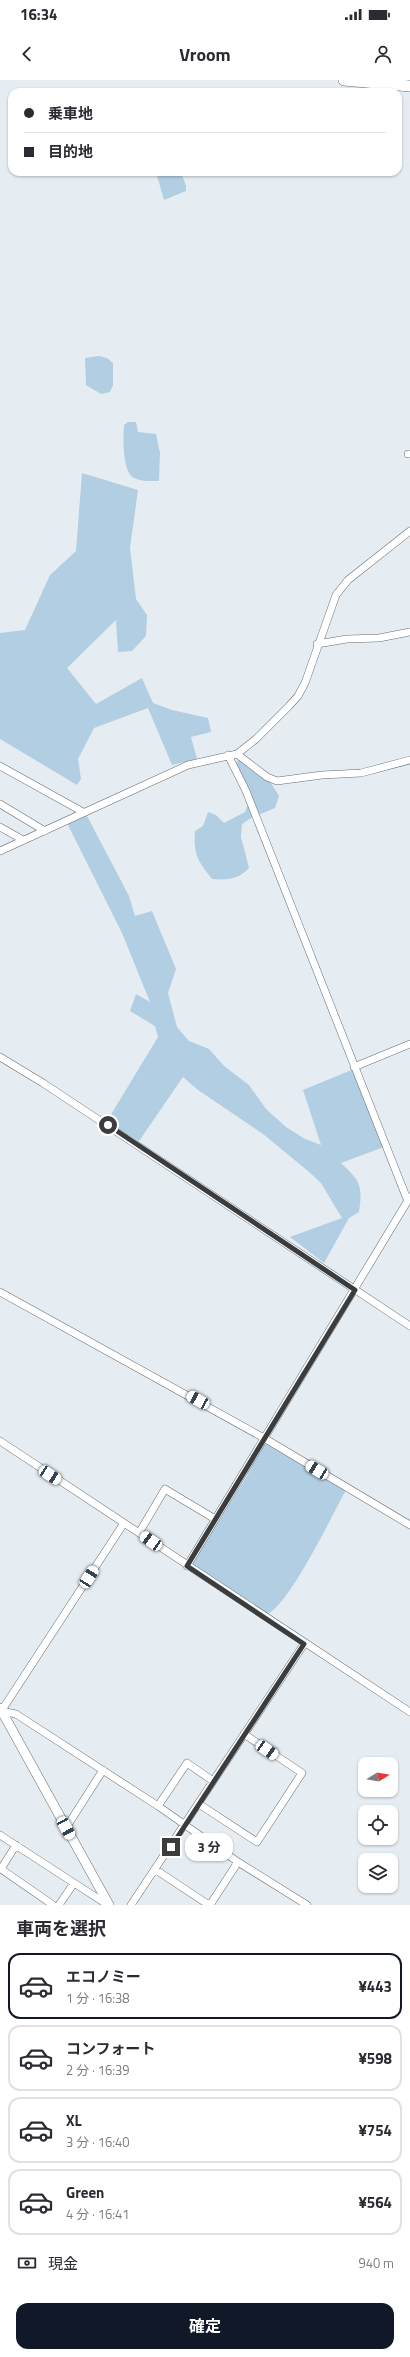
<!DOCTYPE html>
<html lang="ja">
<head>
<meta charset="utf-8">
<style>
	body { margin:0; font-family:"Titillium Web","Noto Sans JP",sans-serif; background:#f2f2f3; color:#2b2b33; height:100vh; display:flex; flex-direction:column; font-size:15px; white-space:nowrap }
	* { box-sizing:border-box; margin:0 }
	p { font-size:13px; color:#7c7c81 }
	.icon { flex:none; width:22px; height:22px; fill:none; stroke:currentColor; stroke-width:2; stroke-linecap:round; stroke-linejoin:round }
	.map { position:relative; height:1825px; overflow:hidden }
	.side { display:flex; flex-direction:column; background:#fff; flex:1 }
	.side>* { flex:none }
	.hud { position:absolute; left:8px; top:8px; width:394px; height:88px; border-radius:12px; box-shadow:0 1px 3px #0004; display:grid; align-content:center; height:88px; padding:0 16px; background:#fff }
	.needle { width:26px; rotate:79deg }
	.buttons { position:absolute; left:358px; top:1677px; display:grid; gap:8px }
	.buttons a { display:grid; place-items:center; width:40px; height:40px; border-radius:8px; background:#fff; box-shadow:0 1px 3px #0004; font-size:20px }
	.end { position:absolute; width:18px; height:18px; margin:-9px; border:5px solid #3a3c3e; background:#fff; box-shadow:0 0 0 2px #fff }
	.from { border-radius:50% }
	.bubble { position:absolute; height:28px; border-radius:12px; background:#fff; box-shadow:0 1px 3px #0004; font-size:13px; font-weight:700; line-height:28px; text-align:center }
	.car { position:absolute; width:12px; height:24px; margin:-12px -6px; border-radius:5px; box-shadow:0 0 3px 1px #0007; background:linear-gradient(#fff 24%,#345 0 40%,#fff 0 76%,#345 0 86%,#fff 0) }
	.hud b { display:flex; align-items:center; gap:14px; height:38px; font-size:15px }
	.hud b+b { border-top:1px solid #e1e1e2 }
	.hud i { width:10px; height:10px; background:#2b2b33 }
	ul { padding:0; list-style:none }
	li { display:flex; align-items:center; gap:12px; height:66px; margin:0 8px 6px; padding:0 8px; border:2px solid #e1e1e2; border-radius:12px }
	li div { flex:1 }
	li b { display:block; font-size:15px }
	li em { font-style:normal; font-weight:700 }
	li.on { border-color:#111827 }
	li>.icon { width:36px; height:36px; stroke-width:1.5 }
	h2 { padding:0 16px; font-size:18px; line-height:48px }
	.pay { display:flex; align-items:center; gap:10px; height:44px; padding:0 16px; font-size:15px }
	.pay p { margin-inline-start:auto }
	.cta { display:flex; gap:8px; margin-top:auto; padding:8px 16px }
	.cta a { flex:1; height:46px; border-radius:12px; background:#111827; color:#fff; font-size:16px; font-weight:700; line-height:46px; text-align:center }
	.status { display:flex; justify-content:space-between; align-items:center; height:28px; padding:0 20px; background:#fff; direction:ltr }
	.status svg { height:11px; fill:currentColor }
	header { display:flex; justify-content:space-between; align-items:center; height:52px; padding:0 16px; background:#fff; font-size:18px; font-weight:700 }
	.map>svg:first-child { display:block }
	.green { fill:#b1cee2 }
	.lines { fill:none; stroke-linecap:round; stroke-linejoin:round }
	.street-casing { stroke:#666c70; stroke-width:8 }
	.secondary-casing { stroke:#666c70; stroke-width:10 }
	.primary-casing { stroke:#666c70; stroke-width:12 }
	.street { stroke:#fff; stroke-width:7 }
	.secondary { stroke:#fff; stroke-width:9 }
	.primary { stroke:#fff; stroke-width:11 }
	.route { stroke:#3a3c3e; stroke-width:5 }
</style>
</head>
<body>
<div class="status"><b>16:34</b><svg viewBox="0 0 49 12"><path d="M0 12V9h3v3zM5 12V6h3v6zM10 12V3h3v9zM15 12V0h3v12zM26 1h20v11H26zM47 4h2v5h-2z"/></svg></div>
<header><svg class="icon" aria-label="back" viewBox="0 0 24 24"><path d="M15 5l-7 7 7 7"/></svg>Vroom<svg class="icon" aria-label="person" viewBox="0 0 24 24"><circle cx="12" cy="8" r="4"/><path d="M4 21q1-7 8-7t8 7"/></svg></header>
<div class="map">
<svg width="410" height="1825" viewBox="0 0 410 1825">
	<rect width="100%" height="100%" fill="#e6edf2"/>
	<path class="green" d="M156,92h25l5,14v5l-22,9z
		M99,276l8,2 6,5v22l-3,7 -9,2 -15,-9 -1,-27z
		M128,342h8l2,10 18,2 4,19 -1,28c-8,0 -17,1 -25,-3 -12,-6 -11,-41 -10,-53z
		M82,393l56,17 -8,58 6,51 11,16 -1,21 -14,15 -14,1 -2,-32 -49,48 29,36 46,-26 11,25 19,7 36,8 3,14 -20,5 6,22 -25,6 -24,-57 -54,20 -16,31 3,20 -4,6 -77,-46v-106l25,-3 25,-55 26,-24z
		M239,679l32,24 8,13 -4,12 -24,10 -9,6 -1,13 8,31c-11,12 -23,12 -37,11 -14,-18 -19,-24 -17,-48l8,-5 5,-14 8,3 8,8 21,-11 2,-6 6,-7 -17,-36z
		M86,734l43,82 6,20 17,-5 24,58 -8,24 9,34 12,14 20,8 15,17 25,19 17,24 20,18 19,12 16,6 -18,-55 51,-21 30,78 -43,16c19,18 22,22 18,49l-10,6 -25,45 -34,-26 52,-19 -21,-35 -13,-12 -45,-37 -65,-44 -15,-13 -44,64 -32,-20 51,-84 -3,-11 -25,-15 6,-17 14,8 -28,-69 -55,-110z
		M264,1363l82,47c-15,27 -54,110 -78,124l-38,-23 -14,-12 -12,-5 -12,-10 55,-88z"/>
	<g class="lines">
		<g class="street-casing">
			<path id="street" d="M408,374h2
				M317,564l30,-5 32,-1 31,-6
				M237,674l30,23 10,4 45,-6 39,-2 49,-13
				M228,675l18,36 161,408
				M0,686l83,46
				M0,724l45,27
				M0,747l23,13
				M0,771l188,-86 49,-11 19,-15 33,-33 9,-10 7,-13 31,-88 12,-15 62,-49
				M0,977l43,26 367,243
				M354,987l56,-23
				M0,1212l264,146 146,87
				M0,1361l410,271
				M139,1453l26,-44 50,30
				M187,1486l223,-369
				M1,1631l15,3 142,92 80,56 -28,43
				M0,1633l124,-190
				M199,1724l58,38 45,-69 -58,-39
				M158,1726l29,-43 26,18
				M66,1748l37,-58
				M0,1755l74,48
				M16,1765l-15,24 52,36
				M238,1782l69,43
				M156,1790l53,35
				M59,1825l15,-22 34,22
				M131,1825l173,-261"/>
		</g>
		<g class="secondary-casing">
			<path id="secondary" d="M0,1628l109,197"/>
		</g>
		<g class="primary-casing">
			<path id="primary" d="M344,0l66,6"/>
		</g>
		<use href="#street" class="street"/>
		<use href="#secondary" class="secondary"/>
		<use href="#primary" class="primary"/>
	</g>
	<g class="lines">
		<path class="route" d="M108,1045l247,165 -168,276 117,78 -133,203"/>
	</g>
</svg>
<div class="buttons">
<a><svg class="needle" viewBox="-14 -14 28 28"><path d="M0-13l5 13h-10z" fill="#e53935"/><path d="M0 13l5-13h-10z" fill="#7c7c81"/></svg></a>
<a><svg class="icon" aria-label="locate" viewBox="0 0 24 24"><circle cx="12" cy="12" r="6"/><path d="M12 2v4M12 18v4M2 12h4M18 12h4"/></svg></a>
<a><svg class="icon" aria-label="layers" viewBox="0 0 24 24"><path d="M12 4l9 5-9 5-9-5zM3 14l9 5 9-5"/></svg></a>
</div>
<i class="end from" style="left:108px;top:1045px"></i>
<i class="end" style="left:171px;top:1767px"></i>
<div class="bubble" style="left:185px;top:1753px;width:48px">3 分</div>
<i class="car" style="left:198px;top:1320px;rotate:299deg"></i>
<i class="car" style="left:317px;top:1390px;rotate:301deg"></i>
<i class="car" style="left:50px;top:1395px;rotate:123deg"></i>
<i class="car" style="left:151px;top:1461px;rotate:305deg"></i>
<i class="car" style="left:89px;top:1497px;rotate:33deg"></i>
<i class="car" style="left:267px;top:1670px;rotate:124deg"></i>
<i class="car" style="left:66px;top:1748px;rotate:151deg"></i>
<div class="hud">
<b><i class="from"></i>乗車地</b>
<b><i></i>目的地</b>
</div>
</div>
<section class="side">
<h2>車両を選択</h2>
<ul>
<li class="on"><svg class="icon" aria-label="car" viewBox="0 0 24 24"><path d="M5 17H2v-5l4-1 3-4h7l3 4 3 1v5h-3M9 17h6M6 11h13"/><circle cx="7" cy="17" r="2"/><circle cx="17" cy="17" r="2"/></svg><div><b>エコノミー</b><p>1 分 · 16:38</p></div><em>¥443</em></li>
<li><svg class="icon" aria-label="car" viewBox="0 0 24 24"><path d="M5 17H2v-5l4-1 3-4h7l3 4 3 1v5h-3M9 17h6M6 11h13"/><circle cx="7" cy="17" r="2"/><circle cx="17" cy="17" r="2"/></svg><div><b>コンフォート</b><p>2 分 · 16:39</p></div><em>¥598</em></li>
<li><svg class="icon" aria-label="car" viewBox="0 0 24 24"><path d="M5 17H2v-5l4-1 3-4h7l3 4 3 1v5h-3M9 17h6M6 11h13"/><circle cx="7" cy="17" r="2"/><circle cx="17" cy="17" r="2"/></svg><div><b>XL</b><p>3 分 · 16:40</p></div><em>¥754</em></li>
<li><svg class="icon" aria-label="car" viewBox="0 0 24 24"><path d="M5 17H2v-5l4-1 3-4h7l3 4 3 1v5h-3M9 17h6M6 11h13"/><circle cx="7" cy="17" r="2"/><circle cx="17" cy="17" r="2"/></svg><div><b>Green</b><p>4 分 · 16:41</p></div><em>¥564</em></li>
</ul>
<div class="pay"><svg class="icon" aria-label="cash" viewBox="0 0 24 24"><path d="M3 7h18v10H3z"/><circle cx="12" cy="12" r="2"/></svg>現金<p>940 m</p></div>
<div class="cta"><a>確定</a></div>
</section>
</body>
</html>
